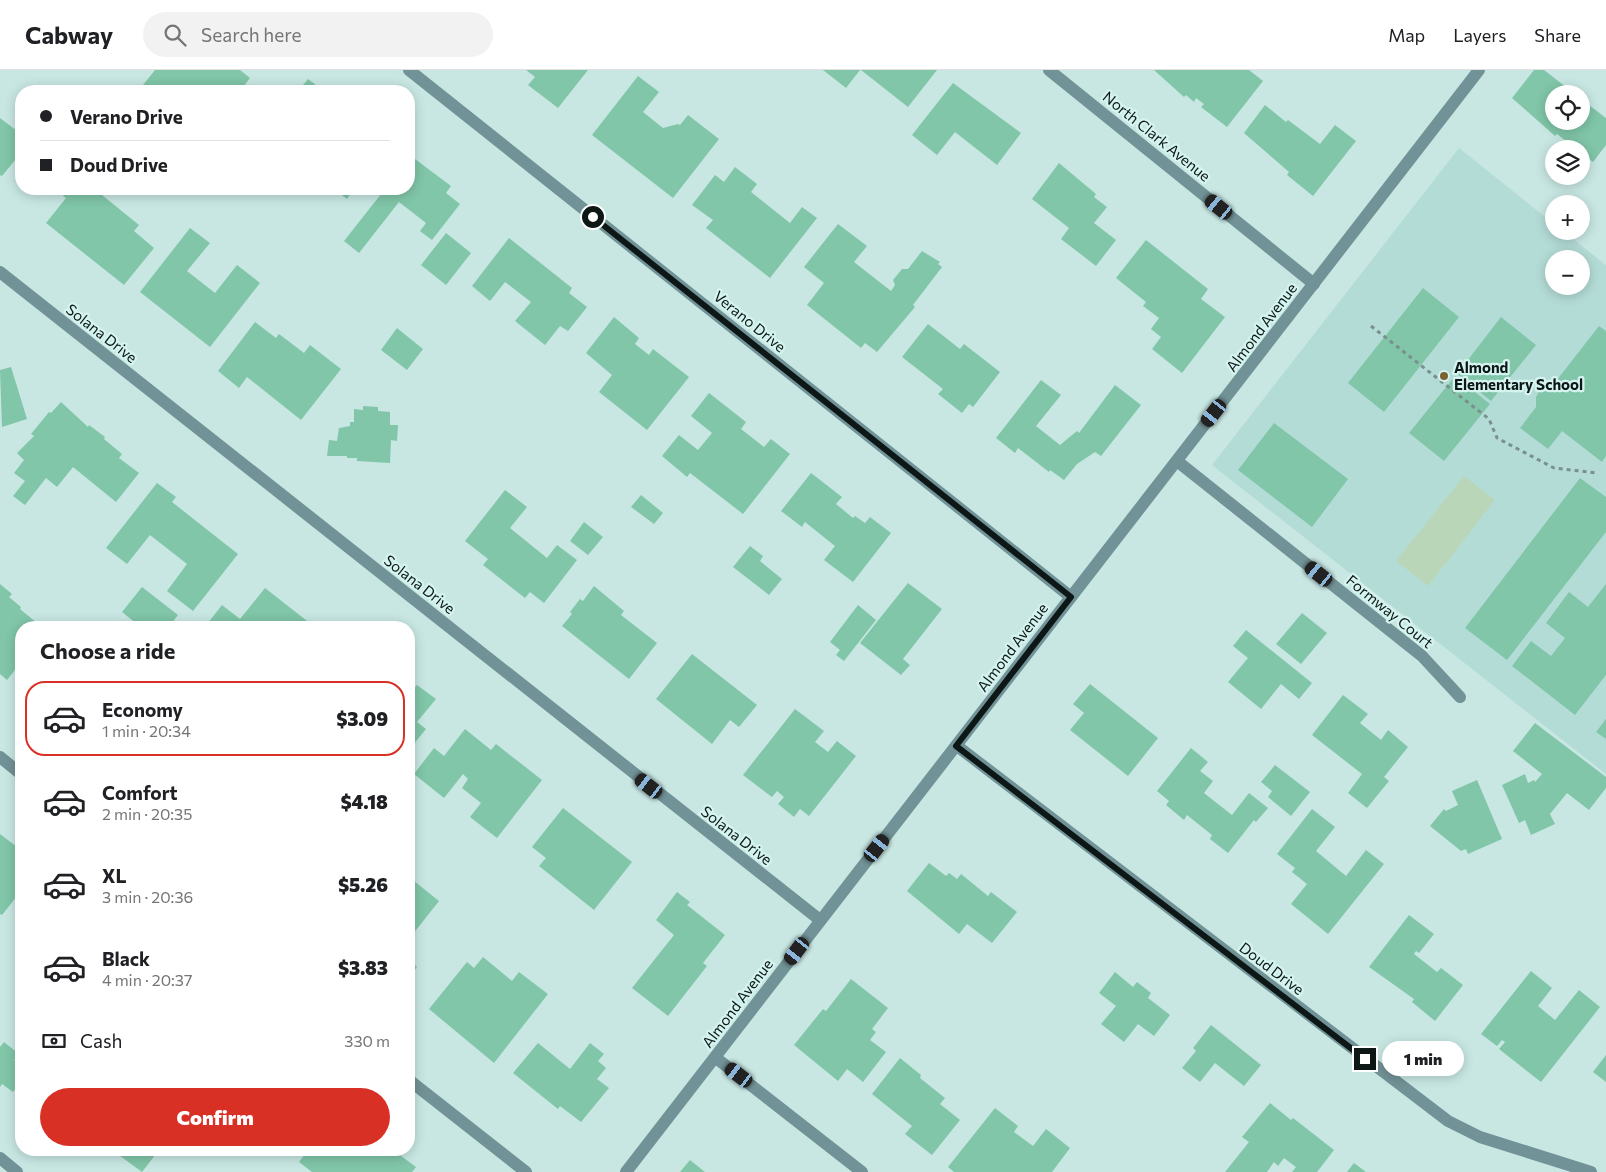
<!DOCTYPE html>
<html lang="en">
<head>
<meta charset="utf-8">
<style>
	body { margin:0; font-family:Commissioner,sans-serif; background:#f2f2f2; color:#202124; height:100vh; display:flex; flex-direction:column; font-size:19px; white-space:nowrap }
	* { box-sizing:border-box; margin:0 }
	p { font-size:16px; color:#757577 }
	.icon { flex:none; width:28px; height:28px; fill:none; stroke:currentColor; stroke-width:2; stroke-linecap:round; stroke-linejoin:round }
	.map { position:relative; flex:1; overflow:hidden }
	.side { position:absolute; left:15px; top:551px; width:400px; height:535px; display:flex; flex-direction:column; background:#fff; border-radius:20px; box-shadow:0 2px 12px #0003 }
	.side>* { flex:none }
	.guide { position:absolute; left:15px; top:15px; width:400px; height:110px; border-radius:20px; box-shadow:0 2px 12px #0003; display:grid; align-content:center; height:110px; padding:0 25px; background:#fff }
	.tools { position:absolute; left:1545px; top:15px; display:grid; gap:10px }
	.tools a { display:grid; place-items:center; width:45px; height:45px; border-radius:50%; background:#fff; box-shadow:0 2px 12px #0003; font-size:25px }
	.end { position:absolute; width:22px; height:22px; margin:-11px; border:6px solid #0c1716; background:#fff; box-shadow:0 0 0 2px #fff }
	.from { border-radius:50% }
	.bubble { position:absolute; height:35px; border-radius:18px; background:#fff; box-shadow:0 2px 12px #0003; font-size:16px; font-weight:800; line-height:35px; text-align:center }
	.car { position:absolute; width:15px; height:30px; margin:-15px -8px; border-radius:6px; box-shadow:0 0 4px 1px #0007; background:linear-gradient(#222 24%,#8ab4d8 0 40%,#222 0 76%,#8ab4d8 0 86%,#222 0) }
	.guide b { display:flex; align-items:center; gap:18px; height:48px; font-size:19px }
	.guide b+b { border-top:1px solid #e0e0e0 }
	.guide i { width:12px; height:12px; background:#202124 }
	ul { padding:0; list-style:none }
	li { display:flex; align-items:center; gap:15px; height:75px; margin:0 10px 8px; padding:0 15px; border:2px solid transparent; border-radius:20px }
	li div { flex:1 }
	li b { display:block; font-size:19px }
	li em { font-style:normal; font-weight:800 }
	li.on { border-color:#d93025 }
	li>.icon { width:45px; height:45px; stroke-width:1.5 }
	h2 { padding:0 25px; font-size:22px; line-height:60px }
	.pay { display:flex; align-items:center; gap:12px; height:55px; padding:0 25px; font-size:19px }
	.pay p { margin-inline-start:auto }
	.action { display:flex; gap:10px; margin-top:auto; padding:10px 25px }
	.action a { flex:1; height:58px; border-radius:30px; background:#d93025; color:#fff; font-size:20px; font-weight:800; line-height:58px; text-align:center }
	header { display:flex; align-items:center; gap:30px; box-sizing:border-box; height:70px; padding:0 25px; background:#fff; border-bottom:1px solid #e0e0e0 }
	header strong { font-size:24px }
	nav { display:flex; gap:28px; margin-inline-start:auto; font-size:18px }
	.search { width:350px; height:45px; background:#f2f2f2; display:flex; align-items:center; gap:12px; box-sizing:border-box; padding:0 18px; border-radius:28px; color:#757577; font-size:19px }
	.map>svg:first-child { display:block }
	.built { fill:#b4dcd7; fill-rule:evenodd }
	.green { fill:#b9d7b8 }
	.building { fill:#81c6a9 }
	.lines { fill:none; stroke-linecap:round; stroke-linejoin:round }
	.path { stroke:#79908d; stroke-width:3; stroke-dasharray:4 4; stroke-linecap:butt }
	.minor { stroke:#719296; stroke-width:12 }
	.tertiary { stroke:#719296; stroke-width:12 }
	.route { stroke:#0c1716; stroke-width:6 }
	.poi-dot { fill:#7b6334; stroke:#d5f4f0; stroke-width:2 }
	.labels { text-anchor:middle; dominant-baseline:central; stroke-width:4.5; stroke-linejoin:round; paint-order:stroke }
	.street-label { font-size:15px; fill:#0c1716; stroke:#d5f4f0 }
	.poi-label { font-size:15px; font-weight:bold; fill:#0c1716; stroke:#d5f4f0; text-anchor:start }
</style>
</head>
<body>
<header>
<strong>Cabway</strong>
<div class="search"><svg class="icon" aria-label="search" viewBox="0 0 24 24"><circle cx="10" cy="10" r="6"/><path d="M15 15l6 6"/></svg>Search here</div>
<nav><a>Map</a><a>Layers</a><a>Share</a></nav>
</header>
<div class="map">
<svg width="1606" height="1102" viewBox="0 0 1606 1102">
	<rect width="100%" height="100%" fill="#c8e7e3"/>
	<path class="built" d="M1459,78l95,76v7h9l43,34v509l-394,-309zM1554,189h27v27h-27z"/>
	<path class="green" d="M1464,406l31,24 -67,86 -32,-25z"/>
	<path class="building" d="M155,0h85l10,8 -10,13h-88l-9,-6z
		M526,0h62l-30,38 -30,-23 7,-8z
		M823,0h37l-14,18z
		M861,0h76l-29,37z
		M1154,0h95l14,11 -36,46 -26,-20 3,-3 -8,-6 -2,4 -8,-7 -2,2z
		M1534,0h10l31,24h-21v27h27v-22l25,19v27l-13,17 -12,-9v-4h-5l-19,-15 -2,2 -43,-38z
		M638,6l21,16 -16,20 20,16 15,-4 2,1 8,-10 31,24 -46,59 -81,-63z
		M308,9l16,12h-26z
		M953,13l68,50 -24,32 -42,-33 -18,23 -25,-20z
		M1265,35l21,17 2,-2 32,24 15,-19 21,16 -43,55 -26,-21 2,-3 -45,-39z
		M0,48l21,16v21l-1,-1 -18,22 -2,-1z
		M411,86l40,30 -5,7 14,11 -28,36 -12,-9 6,-8 -27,-21 -40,51 -15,-12 41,-52h24v-30z
		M1059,93l37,31 -2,3 13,10 -13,16 22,17 -20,26 -35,-27 8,-11 -37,-29z
		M735,97l22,17 -6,8 39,31 12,-16 15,11 -47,60 -64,-50 7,-8 -21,-15 23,-30 9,7z
		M69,119h31l4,3 -2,3 37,30 -5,6 20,17 -30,37 -78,-62 20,-25 -3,-2z
		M334,119h20l-7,10z
		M838,154l29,22 -13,16 37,29 4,-6 -2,-5 9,-11h6l14,-18 18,11 -2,2 4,3 -29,38 2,2 -38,45 -12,-9 -4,5 -54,-43 17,-22 -20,-16z
		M190,158l20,15 -23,28 28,22 22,-28 23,18 -50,64 -70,-55z
		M446,163l25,20 -25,32 -25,-20z
		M509,168l63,50 -3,5 18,14 -19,24 -8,-5 -15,19 -30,-24 16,-19 -26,-20 -15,19 -18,-15z
		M1146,170l62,49 -7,10 24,18 -43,56 -30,-24 9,-12 -10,-8 8,-11 -16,-12 3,-4 -30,-24z
		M1423,218l36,29 -75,95 -36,-29z
		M614,247l25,21 -4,6 14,11 4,-6 36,28 -42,53 -48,-38 13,-17 -26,-22z
		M1501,247l35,28 -45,56 -34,-27z
		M255,252l21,16 3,-4 25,19 6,-8 31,24 -40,51 -54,-43 -8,11 -21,-17z
		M928,254l32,25 4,-5 36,28 -27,35 -4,-3 -7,9 -24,-19 5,-5 -41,-32z
		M1599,256l7,5v125l-4,6 -40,-31 -14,18 -28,-21 16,-21v-10l3,-5 5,-5 9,-2z
		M397,258l26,21 -16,21 -26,-20z
		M11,297l16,52 -25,8 -2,-57z
		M1455,306l35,28 -46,57 -35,-28z
		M1041,310l20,15 -25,31 24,19 17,-14 2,2 36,-48 26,20 -40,51 -6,-4 -18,12 -13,16 -14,-10 -1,2 -31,-24 -3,5 -19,-15z
		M709,323l37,29 -5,7 23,18 7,-8 19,15 -47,60 -53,-41 -3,4 -25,-21 17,-21 19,15 14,-17 -21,-17z
		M61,332l27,25 1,-2 16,12 -1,2 18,15 -3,4 20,15 -23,29 -43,-35 -16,20 -11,-9 -21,27 -12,-9 12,-15 -11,-8 10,-13 -7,-7 17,-17 -3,-2 18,-22 2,1z
		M363,336l15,1v4l12,1v13h8l-1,16 -6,-1 -1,23 -33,-2v-3h-10v-2h-20l2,-16 8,1 2,-13 11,-2v-4h4v-13l9,1z
		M1274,353l74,56 -36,48 -74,-57z
		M811,403l31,24 -6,7 17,14 2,-2 10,7 5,-6 21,16 -38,49 -29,-22 11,-14 -30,-24 -3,5 -21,-16z
		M1580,408l26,19v35l-99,128 -42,-32z
		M157,413l19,14 -4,5 66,52 -45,57 -26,-20 20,-27 -37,-29 -23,29 -21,-16z
		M505,420l22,17 -17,21 37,30 10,-13 20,15 -33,43 -14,-11 -5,6 -42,-33 5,-6 -23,-18z
		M641,425l22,18 -9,11 -23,-17z
		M584,452l19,15 -15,18 -18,-14z
		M750,476l13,10 -3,5 22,18 -13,16 -36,-28z
		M908,513l34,26 -39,50 7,6 -9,10 -41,-32z
		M0,514l12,10 -3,3 12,10 -1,2 23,19h-22v34l-14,18 -7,-6z
		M1606,514v91l-31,40 -63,-49 19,-25 20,15 14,-18 -19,-15 23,-31 19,15z
		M594,516l30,25 -3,4 36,28 -28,36 -67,-53 10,-12 -2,-2 10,-13 3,2z
		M142,517l36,28 -10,13h-26l-20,-16z
		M265,518l51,40h-112l18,-23 18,14z
		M858,535l18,15 -32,41 -8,-6 4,-5 -10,-8z
		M1302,543l25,20 -26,31 -25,-20z
		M1246,560l66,53 -13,16 -18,-15 -20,25 -33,-27 20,-24 -15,-12z
		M692,584l65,51 -18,22 -9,-7 -18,24 -56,-45z
		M409,612l6,5 2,-2 19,14 -19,23 9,7 -17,21z
		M1090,614l68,54 -30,38 -58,-46 14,-17 -11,-9z
		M1343,625l25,19 -8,9 21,17 7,-10 20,17 -24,30 5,4 -22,27 -19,-15 14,-19 -50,-39z
		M795,639l29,22 -9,11 13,10 9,-11 19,15 -47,60 -9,-7 -6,8 -16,-13 6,-7 -7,-6 -5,6 -29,-22z
		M1606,649v20l-10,-7z
		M1535,653l71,54v11l-17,22 -22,-17 -17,21 5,10 -24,11 -6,-15 -6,3 -17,-38 23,-11 3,9 6,-3 1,2 7,-8 -29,-23z
		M465,659l26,21 5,-6 46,36 -45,58 -27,-21 11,-14 -19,-15 6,-9 -5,-5 -19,24 -30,-24 20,-26 10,8z
		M1191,678l17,14 -8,9 13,10 -9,12 28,22 17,-22 19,15 -12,14 -2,-2 -26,33 -18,-14 2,-4 -25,-20 -3,5 -18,-15 3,-4 -12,-10z
		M1275,695l35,27 -19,24 -23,-19 4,-6 -11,-9z
		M1477,710l25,59 -34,15 -2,-5 -5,2 -31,-25 14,-17 2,2 12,-6 -6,-14z
		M563,738l69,54 -38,48 -55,-44 7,-8 -14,-11z
		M1312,739l23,18 -19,24 30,25 20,-26 18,14 -56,70 -37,-30 16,-20 -15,-12 3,-4 -18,-14z
		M0,764l21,16v41l-19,24 -2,-1z
		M929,793l17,13 3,-3 8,6 4,-5 27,22 3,-4 26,20 -25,31 -25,-19 -8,10 -52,-43z
		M409,807l30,24 -30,38z
		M677,822l13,10 -3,3 38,30 -22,28 4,3 -39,50 -36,-28 42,-53 -18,-15z
		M1409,845l25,19 -15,19 -3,-2 -2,3 23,18 4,-4 22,17 -28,36 -23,-19 2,-3 -45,-32z
		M483,887l29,24 7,-9 29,22 -54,69 -65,-54 38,-47 7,6z
		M409,890l8,7 -8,11z
		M1531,901l21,17 -14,18 17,14 24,-30 21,17 -59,75 -42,-33 6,-7 -3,-2 -5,6 -16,-12z
		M1115,902l18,15 4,-5 14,11 -3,5 22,17 -16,21 -16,-12 -14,18 -23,-18 15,-18 -17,-13z
		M851,909l37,29 -16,21 4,3 -6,8 16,12 -23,30 -16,-13 -9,12 -44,-36 29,-36 3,2z
		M1211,955l50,40 -17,21 -29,-23 -15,19 -18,-14 14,-17 -3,-3z
		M4,972l15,12 -5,6 7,6v16l-8,10 -11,-8 -2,3v-40z
		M538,973l32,26 20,-26 14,11 -6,7 8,7 -9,11 12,9 -28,34 -21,-16 -2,3 -45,-36z
		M1606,985v27l-13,-10z
		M900,988l21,17 -1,3 25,20 -5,6 20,16 -28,35 -27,-21 7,-8 -40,-32z
		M1270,1033l21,17 2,-2 41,32 -17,22h-25l4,-5 -12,-9 -6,8 -4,-4 -7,10h-42l24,-30 -7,-5z
		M995,1038l23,18 -4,6 19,14 13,-17 24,19 -18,24h-98l-6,-5z
		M112,1080h47l-17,22z
		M308,1080h73l4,3 3,-3h5l23,17 -4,5h-100l-13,-10z
		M690,1090l15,12h-25z
		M1354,1093l12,9h-19z"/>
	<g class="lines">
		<path class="path" d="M1371,256l118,93 8,19 57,30 43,5"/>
		<path class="minor" d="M409,0l662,527
			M1049,0l265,214
			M0,202l820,648
			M1177,391l245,195 38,41
			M957,676l491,375 32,16 111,35
			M0,687l21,17
			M716,988l146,114
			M409,1010l117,92
			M0,1088l17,14"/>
		<path class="tertiary" d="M626,1102l853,-1102"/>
	</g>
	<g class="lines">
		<path class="route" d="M593,147l478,380 -115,149 409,313"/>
	</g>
	<circle class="poi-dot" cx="1444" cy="306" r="5"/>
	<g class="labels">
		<g class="street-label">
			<text transform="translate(1157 66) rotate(39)">North Clark Avenue</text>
			<text transform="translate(750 251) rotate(39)">Verano Drive</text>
			<text transform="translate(1261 257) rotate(-53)">Almond Avenue</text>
			<text transform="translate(102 263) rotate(38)">Solana Drive</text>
			<text transform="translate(420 514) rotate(38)">Solana Drive</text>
			<text transform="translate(1390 541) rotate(39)">Formway Court</text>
			<text transform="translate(1012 577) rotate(-53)">Almond Avenue</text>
			<text transform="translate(737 765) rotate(38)">Solana Drive</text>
			<text transform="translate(1272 898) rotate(37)">Doud Drive</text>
			<text transform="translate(737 933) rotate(-53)">Almond Avenue</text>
		</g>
		<g class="poi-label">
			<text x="1454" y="297">Almond<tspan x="1454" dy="17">Elementary School</tspan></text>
		</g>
	</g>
</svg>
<div class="tools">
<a><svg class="icon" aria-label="locate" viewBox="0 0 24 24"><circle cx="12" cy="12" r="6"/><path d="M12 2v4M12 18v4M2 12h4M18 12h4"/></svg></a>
<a><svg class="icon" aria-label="layers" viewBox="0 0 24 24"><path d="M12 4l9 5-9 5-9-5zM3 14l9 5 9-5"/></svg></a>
<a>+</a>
<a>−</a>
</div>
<i class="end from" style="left:593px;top:147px"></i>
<i class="end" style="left:1365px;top:989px"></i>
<div class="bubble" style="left:1382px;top:971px;width:82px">1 min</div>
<i class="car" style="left:1219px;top:137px;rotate:309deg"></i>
<i class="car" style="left:1214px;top:343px;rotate:218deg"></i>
<i class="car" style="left:1319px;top:504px;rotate:309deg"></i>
<i class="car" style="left:649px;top:716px;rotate:308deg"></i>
<i class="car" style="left:877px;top:778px;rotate:38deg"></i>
<i class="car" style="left:797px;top:881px;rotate:217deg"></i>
<i class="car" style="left:739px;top:1005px;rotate:307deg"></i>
<div class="guide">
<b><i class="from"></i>Verano Drive</b>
<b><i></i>Doud Drive</b>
</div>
<section class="side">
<h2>Choose a ride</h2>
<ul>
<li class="on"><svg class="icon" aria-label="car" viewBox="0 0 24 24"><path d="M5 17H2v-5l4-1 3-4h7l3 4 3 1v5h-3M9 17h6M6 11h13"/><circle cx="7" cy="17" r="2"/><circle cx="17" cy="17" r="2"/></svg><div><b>Economy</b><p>1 min · 20:34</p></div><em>$3.09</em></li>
<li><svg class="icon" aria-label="car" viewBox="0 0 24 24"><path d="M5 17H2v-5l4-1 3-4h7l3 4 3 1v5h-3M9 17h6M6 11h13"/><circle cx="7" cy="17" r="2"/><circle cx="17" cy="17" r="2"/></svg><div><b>Comfort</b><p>2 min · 20:35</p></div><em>$4.18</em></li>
<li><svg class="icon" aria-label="car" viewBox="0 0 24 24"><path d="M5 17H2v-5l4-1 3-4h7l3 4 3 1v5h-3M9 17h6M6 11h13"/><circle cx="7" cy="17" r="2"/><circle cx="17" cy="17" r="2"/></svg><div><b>XL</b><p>3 min · 20:36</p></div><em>$5.26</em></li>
<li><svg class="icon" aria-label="car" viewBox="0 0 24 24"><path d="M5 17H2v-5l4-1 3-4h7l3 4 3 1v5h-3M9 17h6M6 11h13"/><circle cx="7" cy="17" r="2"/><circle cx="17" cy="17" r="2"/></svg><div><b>Black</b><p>4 min · 20:37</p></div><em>$3.83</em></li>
</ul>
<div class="pay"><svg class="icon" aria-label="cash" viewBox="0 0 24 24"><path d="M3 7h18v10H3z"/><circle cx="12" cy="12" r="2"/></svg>Cash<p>330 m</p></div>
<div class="action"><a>Confirm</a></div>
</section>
</div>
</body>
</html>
